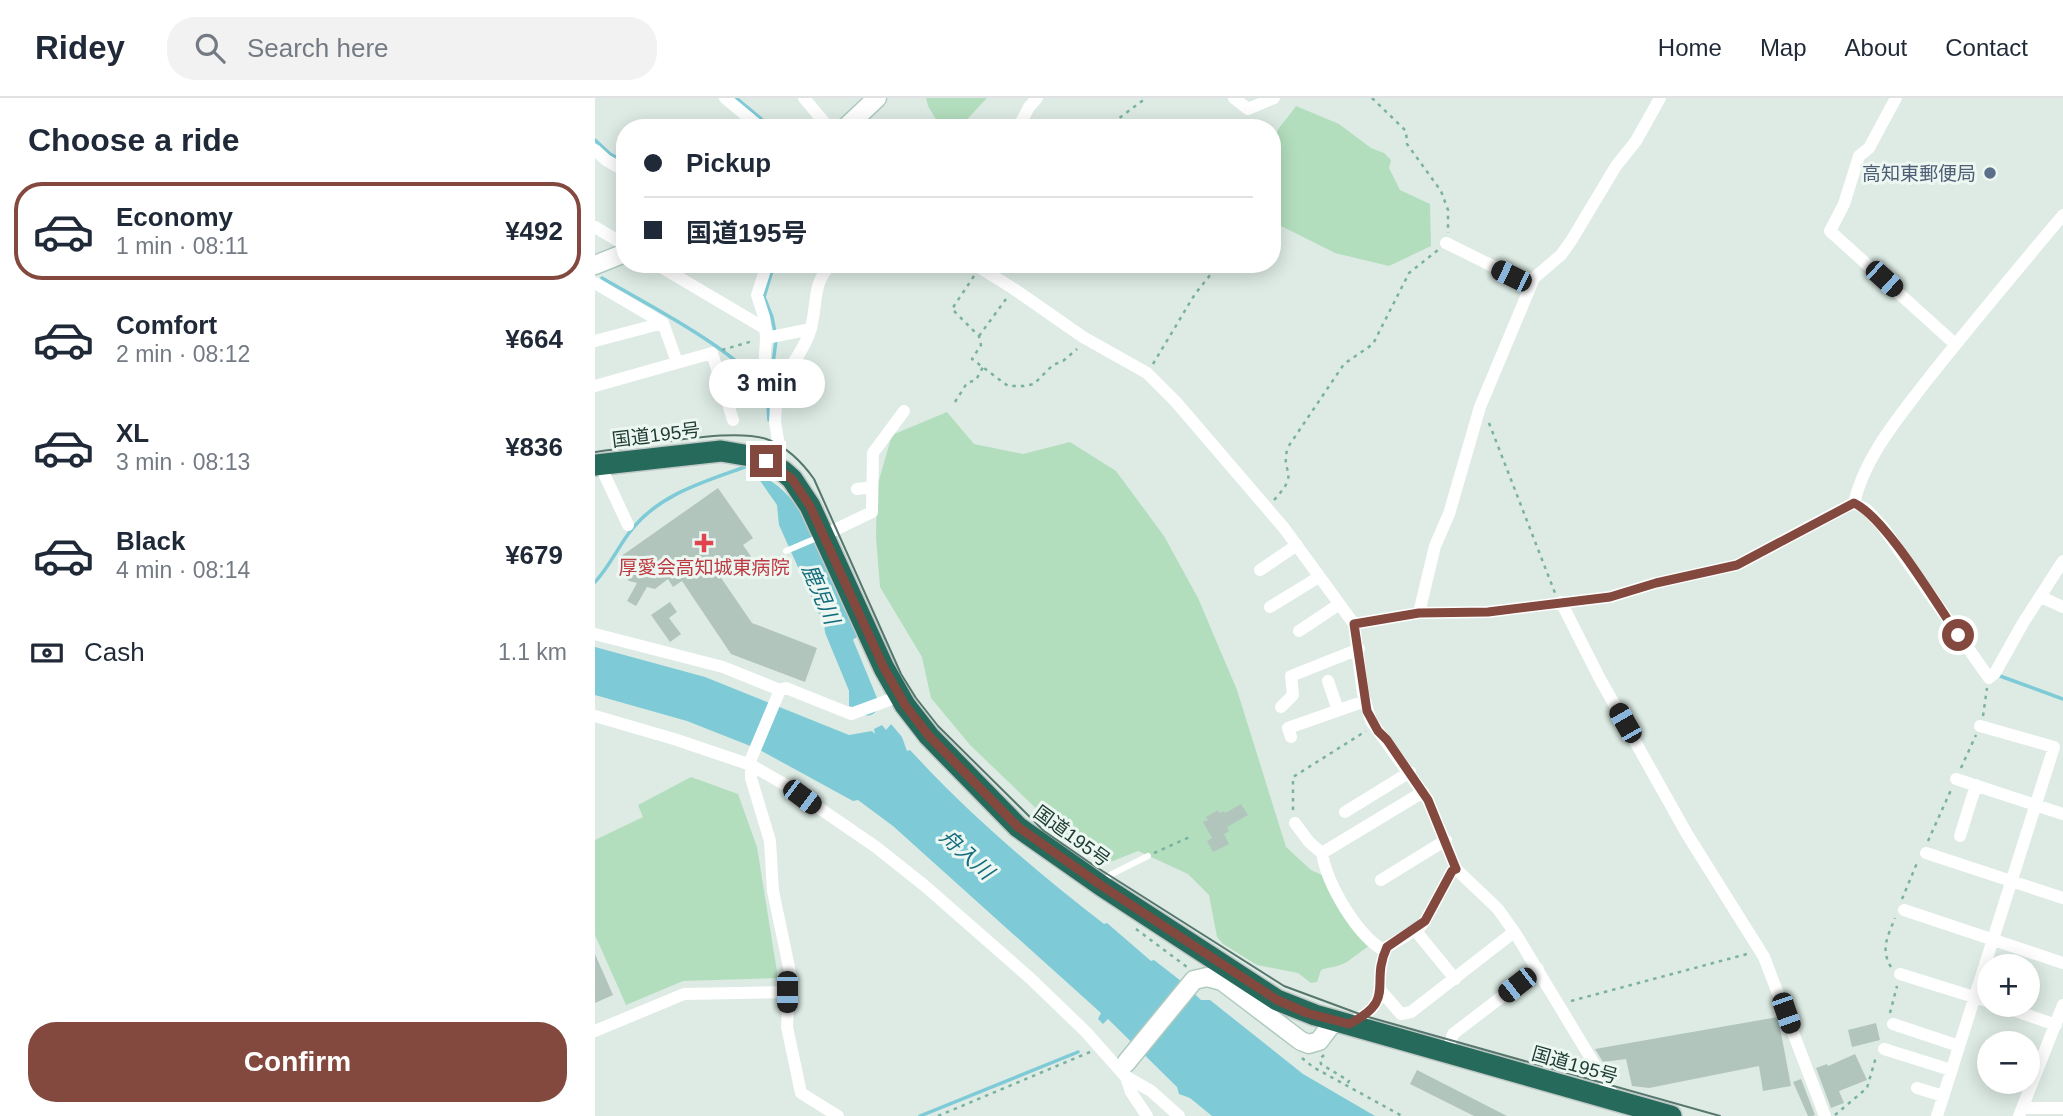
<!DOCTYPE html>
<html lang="en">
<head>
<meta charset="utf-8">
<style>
	body { margin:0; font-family:Helvetica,"Noto Sans JP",sans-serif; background:#f2f2f3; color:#1f2937; height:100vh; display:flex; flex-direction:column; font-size:26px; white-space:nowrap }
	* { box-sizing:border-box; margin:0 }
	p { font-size:23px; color:#747a83 }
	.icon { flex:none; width:38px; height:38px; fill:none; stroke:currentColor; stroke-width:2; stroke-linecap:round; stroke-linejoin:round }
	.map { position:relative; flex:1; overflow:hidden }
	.panel { display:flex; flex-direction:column; background:#fff; width:595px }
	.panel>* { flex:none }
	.guide { position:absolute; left:21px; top:21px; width:665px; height:154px; border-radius:28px; box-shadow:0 4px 18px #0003; display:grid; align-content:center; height:154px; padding:0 28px; background:#fff }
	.tools { position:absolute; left:1382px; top:856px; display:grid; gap:14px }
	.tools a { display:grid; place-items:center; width:63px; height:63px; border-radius:50%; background:#fff; box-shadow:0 4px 18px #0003; font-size:35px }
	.end { position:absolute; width:32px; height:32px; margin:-16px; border:9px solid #84493e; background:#fff; box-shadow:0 0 0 4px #fff }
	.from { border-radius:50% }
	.bubble { position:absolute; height:49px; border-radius:24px; background:#fff; box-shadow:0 4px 18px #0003; font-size:23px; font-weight:700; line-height:49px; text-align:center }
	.car { position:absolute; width:21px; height:42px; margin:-21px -10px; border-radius:9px; box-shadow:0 0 5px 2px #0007; background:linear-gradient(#222 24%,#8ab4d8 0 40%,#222 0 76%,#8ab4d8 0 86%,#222 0) }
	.guide b { display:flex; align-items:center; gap:24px; height:66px; font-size:26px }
	.guide b+b { border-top:2px solid #e0e1e3 }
	.guide i { width:18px; height:18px; background:#1f2937 }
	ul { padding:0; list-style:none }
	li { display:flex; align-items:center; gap:21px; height:98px; margin:0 14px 10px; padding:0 14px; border:4px solid transparent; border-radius:28px }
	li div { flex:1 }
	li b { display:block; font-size:26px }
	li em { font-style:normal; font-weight:700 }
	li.on { border-color:#84493e }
	li>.icon { width:63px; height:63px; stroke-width:1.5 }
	h2 { padding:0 28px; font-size:32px; line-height:84px }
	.pay { display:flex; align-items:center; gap:18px; height:77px; padding:0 28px; font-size:26px }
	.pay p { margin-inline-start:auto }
	.cta { display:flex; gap:14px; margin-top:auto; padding:14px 28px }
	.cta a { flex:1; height:80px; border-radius:28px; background:#84493e; color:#fff; font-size:28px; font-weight:700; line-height:80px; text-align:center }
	header { display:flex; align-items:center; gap:42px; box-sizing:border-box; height:98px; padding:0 35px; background:#fff; border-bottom:2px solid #e0e1e3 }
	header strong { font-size:33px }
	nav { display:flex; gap:38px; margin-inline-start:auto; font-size:24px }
	.search { width:490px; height:63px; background:#f2f2f3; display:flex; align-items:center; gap:18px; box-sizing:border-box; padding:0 24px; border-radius:28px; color:#747a83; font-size:26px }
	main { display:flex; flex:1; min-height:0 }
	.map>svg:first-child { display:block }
	.green { fill:#b3debe }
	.water { fill:#7ecad6 }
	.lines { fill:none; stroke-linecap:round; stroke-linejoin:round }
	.stream { stroke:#7ecad6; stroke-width:3.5 }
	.river { stroke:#7ecad6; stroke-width:23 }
	.building { fill:#b2c5bd }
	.secondary-casing { stroke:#afcbc0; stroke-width:21 }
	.highway-casing { stroke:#c0c8c6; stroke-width:24 }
	.path { stroke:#7ab19f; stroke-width:2.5; stroke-dasharray:3.5 5; stroke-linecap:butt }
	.lane { stroke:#fff; stroke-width:6 }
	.street { stroke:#fff; stroke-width:12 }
	.secondary { stroke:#fff; stroke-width:18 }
	.highway { stroke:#266a5b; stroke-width:21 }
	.tram { stroke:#57776e; stroke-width:2 }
	.route { stroke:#84493e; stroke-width:9 }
	.service-dot { fill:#5c6f8a; stroke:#edf7f2; stroke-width:2.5 }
	.health-dot { fill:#e0444e; stroke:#edf7f2; stroke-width:2.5 }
	.labels { text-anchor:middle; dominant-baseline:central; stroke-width:6; stroke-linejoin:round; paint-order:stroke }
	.service-label { font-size:19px; fill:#4e5e75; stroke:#edf7f2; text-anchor:end }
	.street-label { font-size:19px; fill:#1d3b32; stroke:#edf7f2 }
	.health-label { font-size:19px; fill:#be3a42; stroke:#edf7f2 }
	.water-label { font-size:21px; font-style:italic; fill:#136c7c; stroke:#edf7f2 }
</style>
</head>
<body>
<header>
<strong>Ridey</strong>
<div class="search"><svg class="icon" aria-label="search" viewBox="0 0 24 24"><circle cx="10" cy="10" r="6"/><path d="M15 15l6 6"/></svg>Search here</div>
<nav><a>Home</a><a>Map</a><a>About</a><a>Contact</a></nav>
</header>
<main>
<section class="panel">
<h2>Choose a ride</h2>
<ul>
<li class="on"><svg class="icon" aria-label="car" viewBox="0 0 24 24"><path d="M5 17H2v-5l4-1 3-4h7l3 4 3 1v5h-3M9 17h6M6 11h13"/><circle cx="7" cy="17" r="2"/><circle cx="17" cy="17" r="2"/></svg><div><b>Economy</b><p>1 min · 08:11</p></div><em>¥492</em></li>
<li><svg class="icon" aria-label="car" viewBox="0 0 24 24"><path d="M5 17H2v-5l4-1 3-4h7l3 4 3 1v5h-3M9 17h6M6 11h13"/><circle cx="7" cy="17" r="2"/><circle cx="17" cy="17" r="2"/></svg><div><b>Comfort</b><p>2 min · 08:12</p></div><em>¥664</em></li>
<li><svg class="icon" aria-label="car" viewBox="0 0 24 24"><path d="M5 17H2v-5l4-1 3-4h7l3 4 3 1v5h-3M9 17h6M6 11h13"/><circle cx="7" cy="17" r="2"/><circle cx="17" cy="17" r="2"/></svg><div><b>XL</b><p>3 min · 08:13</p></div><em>¥836</em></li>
<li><svg class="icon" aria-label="car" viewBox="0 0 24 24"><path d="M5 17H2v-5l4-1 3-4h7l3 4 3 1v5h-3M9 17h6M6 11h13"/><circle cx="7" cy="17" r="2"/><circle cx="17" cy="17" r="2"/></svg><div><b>Black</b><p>4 min · 08:14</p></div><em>¥679</em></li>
</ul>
<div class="pay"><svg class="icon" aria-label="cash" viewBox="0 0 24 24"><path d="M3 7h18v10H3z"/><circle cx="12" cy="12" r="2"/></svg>Cash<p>1.1 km</p></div>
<div class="cta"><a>Confirm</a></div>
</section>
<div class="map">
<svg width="1468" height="1018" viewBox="0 0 1468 1018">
	<rect width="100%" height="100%" fill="#ddebe4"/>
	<path class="green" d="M331,0h61l-28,30h-18l-13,-22z
		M701,8l43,18 32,24 13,5 7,7 -2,8 11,22 30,14 1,42 -42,20 -54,-13 -54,-27c-6,-25 -17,-69 -5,-93 5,-9 14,-18 20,-27z
		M352,314l27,32 49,10 47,-12 46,29 48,65 34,62 39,92 49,157 25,23 15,7 43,69c-5,3 -20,15 -24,17 -7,4 -17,4 -24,7l-4,12 -6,1 -13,-10 -41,-8 -34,-21 -6,-7 -8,-42 -21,-21 -50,-23 -35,14 -34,-25 -99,-95 -39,-47 -9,-41 -42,-70 -4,-50 1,-50 15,-52z
		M96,679l47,17 19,53 21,131 -95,3 -57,24 -31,-70v-95l48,-23 -5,-12z"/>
	<path class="water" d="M159,374c26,11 41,29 54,52l49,113 -14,9 18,44 11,-4 1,16 -14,7 -10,-3v-19l-6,-20 -64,-142 -2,-20z
		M0,549l110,30 144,58 23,-4 3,3 -1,-5 8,-4 4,5 5,-6 11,13 5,14 3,-1c60,65 124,120 194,174l3,-1 44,38 3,-1 27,21 20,19h9l93,74 72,42h-163l-22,-18 -11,-4 -2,-7 -69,-68 -5,5 -5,-5 3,-6 -208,-187 -35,-26 -5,1 -95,-52 -71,-28 -92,-26z"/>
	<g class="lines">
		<path class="stream" d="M141,0l36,30
			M0,42l15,14 15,8
			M179,166l-10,33 8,20 3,15
			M7,180c39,23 145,77 163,115 4,7 3,19 4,27
			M177,274l4,-32
			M0,484c14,-15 22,-33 34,-49 28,-38 74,-51 116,-66
			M1405,578l63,23
			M325,1018l158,-64"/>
		<path class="river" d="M241,531l31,75"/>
	</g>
	<path class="building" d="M123,390l35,50 -10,7 9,13 -11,7 -6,-9 -20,13 37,54 65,25 -12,34 -74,-28 -49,-73 -9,6 -5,-8 -13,10 -8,-2 -11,19 -9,-5 10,-18 -8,-2 -10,-13 6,-3 -5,-8z
		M75,504l7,10 -8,6 12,16 -11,8 -19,-27z
		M646,706l7,11 -21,12 2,4 -5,3 5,10 -16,8 -6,-11 5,-3 -9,-16 5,-2 -2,-3 12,-7 1,3 5,-2 1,2z
		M0,856l18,41 -18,8z
		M1183,919l13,69 -28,5 -4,-25 -110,22 -17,-2 -6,-27 -23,3 -8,-13z
		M1281,925l4,17 -28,7 -4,-17z
		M1260,956l12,26 -28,11 5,12 -13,5 -15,-40 11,-4 1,2z
		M822,972l90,46h-33l-64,-32z
		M1206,981l14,36 -3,1h-4l-15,-34z"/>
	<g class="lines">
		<g class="secondary-casing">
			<path id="secondary" d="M250,30l32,-30
				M0,167l30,-12
				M531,965l68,-83 13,-3 15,4 79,60 8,3 10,-3 16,-21"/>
		</g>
		<g class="highway-casing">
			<path id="highway" d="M0,367l126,-14 35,6 27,14 9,8 18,27 74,162 21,37 24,31 89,91 84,59 175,114 38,15 356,101"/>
		</g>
		<path class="path" d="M777,0l34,33 1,13 34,47 7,19v23
			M511,30l40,-30
			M379,178l-22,33 27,27 2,9 -9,14 36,27h16l10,-2 19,-19 10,-4 14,-12
			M384,238l27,-37
			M127,252l31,-9
			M558,266l42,-70 24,-30
			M360,304l12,-19 9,-3 7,-13
			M894,325l66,170
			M679,402c28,-30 5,-25 14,-53l56,-83 29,-20 36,-71 29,-23
			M1388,618l4,-28
			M1366,670l15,-33
			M698,712v-33l73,-46
			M1333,743l23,-51
			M559,755l38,-17
			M1307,801l15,-36
			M541,831l51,38
			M1296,869c-11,-18 -3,-31 4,-49
			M976,903l176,-47
			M1295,915l7,-27
			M729,957l-4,4 1,5 28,17 -3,4
			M707,960l11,9 89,49
			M1240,1017l32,-27 9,-31
			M343,1018l152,-64"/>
		<path class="lane" d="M191,453l33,-14
			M508,786l7,-9 38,-19"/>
		<path class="street" d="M130,0l36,30
			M209,0l25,30
			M639,0l14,11 26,-11
			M1301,0l-27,50 -10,8 -15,48 -14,27 125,113
			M423,30l11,-21 8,-9
			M0,52l11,10 19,11
			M0,129l30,18
			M851,145l85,42
			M61,166l110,65
			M172,166l-10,31 7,22 2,21 -2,35 13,15 -2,34 4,24 -4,20
			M379,166l40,25 69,48 64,36 29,29 108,126 70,96
			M0,185l68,40 14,39
			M171,240l45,-9
			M0,243l68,-18
			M0,288l117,-33 21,67
			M182,290c10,-18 28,-39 33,-57 8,-24 1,-49 22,-67
			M5,367l28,60
			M262,391l8,-1 7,2
			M1259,405l12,6 16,17 107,152 6,-5 28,-50 40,-62
			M229,437l48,-23 1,-59 31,-42
			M665,472l37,-25
			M1446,499l22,10
			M966,504l39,77 87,155 77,123 61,159
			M675,509l49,-30
			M824,515l16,-67 14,-32 31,-107 54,-129 27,-23 10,-14 45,-75 20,-25 24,-43
			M704,533l39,-26
			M0,536l128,33 57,23 6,-2 65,26 49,-18
			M733,583l10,29
			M185,592l-29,69v19l19,63 3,50 17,81 -3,55 14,66 37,23
			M686,609l12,-12 -2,-19 68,-27
			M0,618l79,23 77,26 33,19 92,63 49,39 105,92 56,54 39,44 26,15 28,25
			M696,639l-3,-9 77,-27
			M1361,681l107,35
			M750,714l65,-40
			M700,725l14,19 13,11
			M1365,738l16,-51
			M1331,755l137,45
			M861,771l42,40 19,27 99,164
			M786,782l65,-40
			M1309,812l159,53
			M820,832l40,49
			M790,853c-28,-15 -58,-67 -63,-98l101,-61
			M1305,876l90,28
			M786,893l20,23 10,-2 103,-80
			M1401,906l60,21
			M754,926c49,-25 20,-38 38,-77l33,-20 5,-6 27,-50 4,-2 -28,-69 -57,-79 -8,-27 -9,-70 65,-11 69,-1 122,-15 46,-14 81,-18 107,-57 10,-5c11,-46 42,-82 70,-119 45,-57 92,-113 139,-169
			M1298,926l66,22
			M0,933l89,-37 103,-2
			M1289,951l67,21
			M852,955l6,-19 85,-65
			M530,976l6,18 16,24
			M1322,990l26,8
			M1428,1010h40
			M1342,1018l117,-369 -74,-21
			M1424,1018l44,-111"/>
		<use href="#secondary" class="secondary"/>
		<use href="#highway" class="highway"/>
		<path class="tram" d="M0,354c40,-5 140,-26 174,-12 19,8 33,22 45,39l87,195 15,24 22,28 106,105 49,34 191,121 81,30 355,100"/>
	</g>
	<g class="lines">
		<path class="route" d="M171,363l26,18 18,27 74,162 21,37 24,31 89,91 84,59 175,114 30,13 42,11c49,-25 20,-39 38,-77l38,-26 27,-50 4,-2 -28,-69 -41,-60 -9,-9 -11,-20 -13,-87 65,-11 69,-1 122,-15 46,-14 81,-18 117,-62c31,14 82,100 104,132"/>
	</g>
	<circle class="service-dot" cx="1395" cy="75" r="7"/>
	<path class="health-dot" d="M105.5 434.5h7v7h7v7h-7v7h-7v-7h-7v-7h7z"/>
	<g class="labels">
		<g class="service-label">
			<text x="1381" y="75">高知東郵便局</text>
		</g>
		<g class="street-label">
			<text transform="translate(61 337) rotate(-7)">国道195号</text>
			<text transform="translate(477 738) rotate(36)">国道195号</text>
			<text transform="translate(980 967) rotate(16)">国道195号</text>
		</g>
		<g class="health-label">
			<text x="109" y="469">厚愛会高知城東病院</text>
		</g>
		<g class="water-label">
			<text transform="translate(226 496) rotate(67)">鹿児川</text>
			<text transform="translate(372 756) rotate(42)">舟入川</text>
		</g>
	</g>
</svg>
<div class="tools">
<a>+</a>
<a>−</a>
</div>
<i class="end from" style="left:1363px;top:537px"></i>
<i class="end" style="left:171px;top:363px"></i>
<div class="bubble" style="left:114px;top:261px;width:116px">3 min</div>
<i class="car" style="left:916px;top:178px;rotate:296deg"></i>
<i class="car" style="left:1289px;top:181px;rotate:132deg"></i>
<i class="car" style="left:1030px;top:625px;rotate:330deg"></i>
<i class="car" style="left:207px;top:699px;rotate:127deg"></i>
<i class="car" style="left:922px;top:887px;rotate:232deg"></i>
<i class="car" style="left:192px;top:894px;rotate:180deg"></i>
<i class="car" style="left:1191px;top:915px;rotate:161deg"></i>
<div class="guide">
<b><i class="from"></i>Pickup</b>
<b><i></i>国道195号</b>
</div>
</div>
</main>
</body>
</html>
